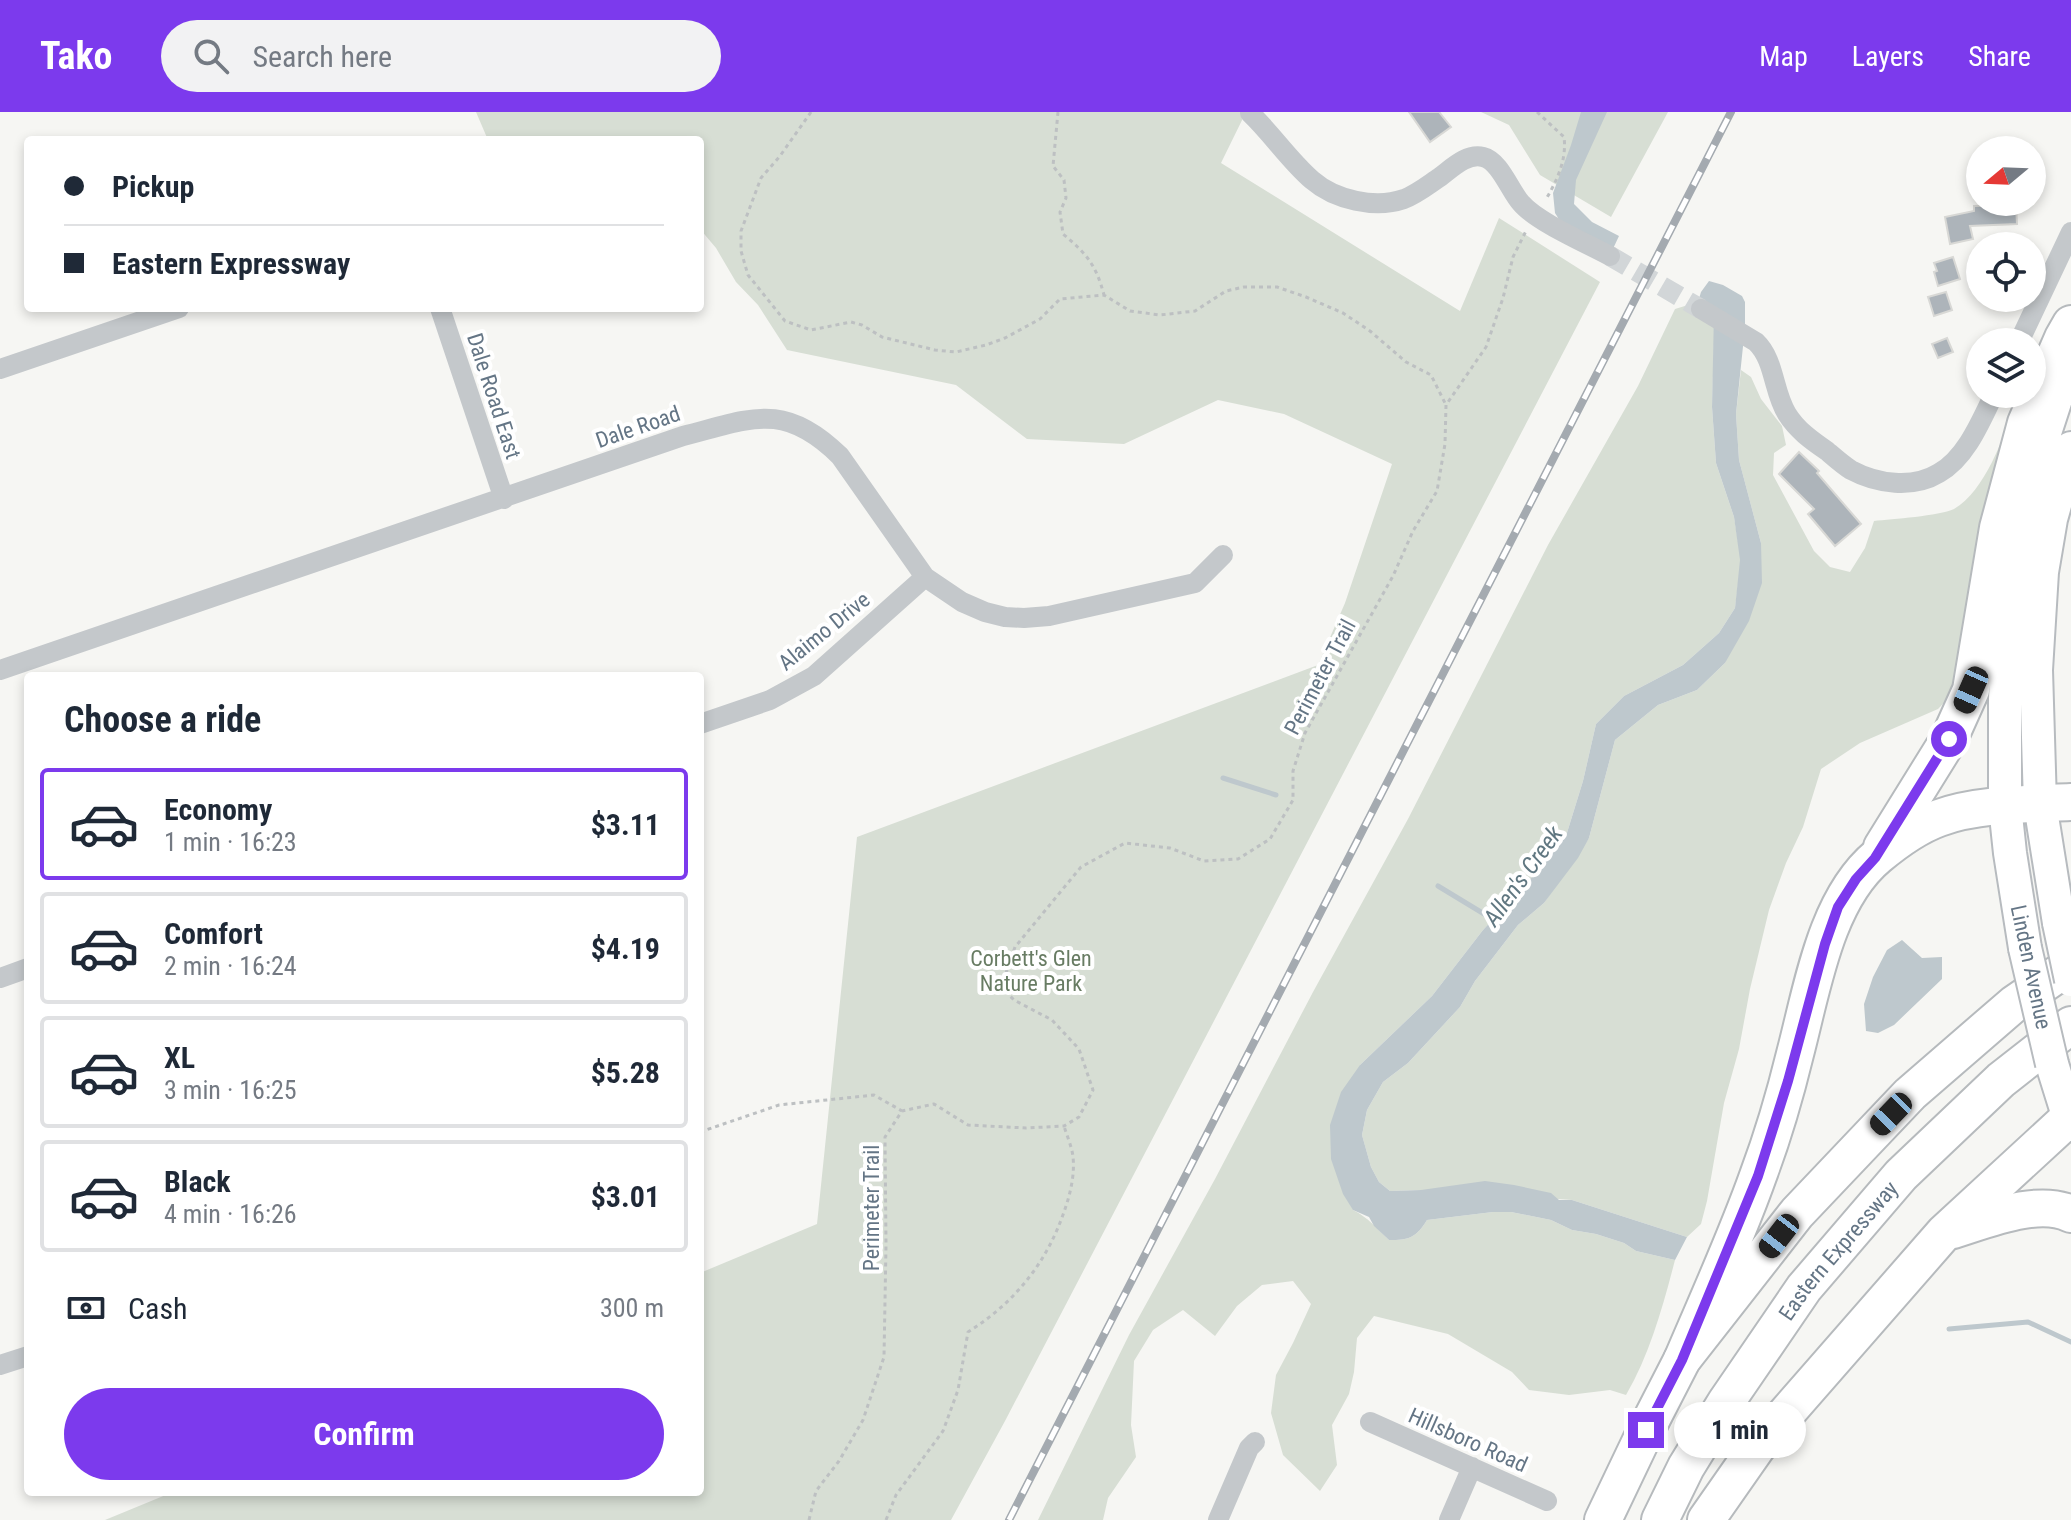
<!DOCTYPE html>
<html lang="en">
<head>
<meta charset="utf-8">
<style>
	body { margin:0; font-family:"Roboto Condensed",sans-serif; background:#f2f2f3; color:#1f2937; height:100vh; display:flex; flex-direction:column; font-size:30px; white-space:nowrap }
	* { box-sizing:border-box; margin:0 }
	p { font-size:26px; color:#747a83 }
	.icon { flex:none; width:44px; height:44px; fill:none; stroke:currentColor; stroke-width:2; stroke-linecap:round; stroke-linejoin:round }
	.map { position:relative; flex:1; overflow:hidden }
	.side { position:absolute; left:24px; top:560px; width:680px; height:824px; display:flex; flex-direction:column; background:#fff; border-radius:8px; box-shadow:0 4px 12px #0003 }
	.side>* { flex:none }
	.hud { position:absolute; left:24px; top:24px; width:680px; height:176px; border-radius:8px; box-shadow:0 4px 12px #0003; display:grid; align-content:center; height:176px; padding:0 40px; background:#fff }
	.needle { width:52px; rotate:251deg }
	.tools { position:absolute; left:1966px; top:24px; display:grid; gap:16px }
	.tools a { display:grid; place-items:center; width:80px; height:80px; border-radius:50%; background:#fff; box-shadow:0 4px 12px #0003; font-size:40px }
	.end { position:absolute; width:36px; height:36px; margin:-18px; border:10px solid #7c3aed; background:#fff; box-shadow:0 0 0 4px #fff }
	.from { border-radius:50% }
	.bubble { position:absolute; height:56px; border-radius:28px; background:#fff; box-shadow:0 4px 12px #0003; font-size:26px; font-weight:700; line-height:56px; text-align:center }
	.car { position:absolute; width:24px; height:48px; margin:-24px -12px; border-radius:10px; box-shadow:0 0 6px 2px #0007; background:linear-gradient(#222 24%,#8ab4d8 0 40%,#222 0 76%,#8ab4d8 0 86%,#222 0) }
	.hud b { display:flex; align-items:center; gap:28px; height:76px; font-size:30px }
	.hud b+b { border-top:2px solid #e0e1e3 }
	.hud i { width:20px; height:20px; background:#1f2937 }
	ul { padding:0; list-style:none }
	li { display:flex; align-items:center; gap:24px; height:112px; margin:0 16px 12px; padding:0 24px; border:4px solid #e0e1e3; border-radius:8px }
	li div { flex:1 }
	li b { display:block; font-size:30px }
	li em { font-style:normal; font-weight:700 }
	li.on { border-color:#7c3aed }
	li>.icon { width:72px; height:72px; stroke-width:1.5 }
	h2 { padding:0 40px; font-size:36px; line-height:96px }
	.pay { display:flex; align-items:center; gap:20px; height:88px; padding:0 40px; font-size:30px }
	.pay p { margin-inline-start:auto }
	.cta { display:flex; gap:16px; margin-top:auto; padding:16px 40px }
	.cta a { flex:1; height:92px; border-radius:48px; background:#7c3aed; color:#fff; font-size:32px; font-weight:700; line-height:92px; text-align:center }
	header { display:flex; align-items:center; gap:48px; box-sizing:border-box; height:112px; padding:0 40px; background:#7c3aed; color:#fff }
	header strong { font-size:38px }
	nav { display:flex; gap:44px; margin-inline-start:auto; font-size:28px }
	.search { width:560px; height:72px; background:#f2f2f3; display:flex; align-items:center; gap:20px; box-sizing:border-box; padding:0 28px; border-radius:44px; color:#747a83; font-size:30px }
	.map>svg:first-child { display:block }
	.green { fill:#d7ded4 }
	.water { fill:#bec8cd }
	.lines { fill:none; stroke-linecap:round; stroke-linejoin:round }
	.stream { stroke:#bec8cd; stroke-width:5 }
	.building { fill:#adb4ba; stroke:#d8d8d5; stroke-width:2 }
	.minor-tunnel { stroke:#d2d6d8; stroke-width:20; stroke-dasharray:20 10; stroke-linecap:butt }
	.primary-casing { stroke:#b7bbbf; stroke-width:36 }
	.motorway-casing { stroke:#b6babd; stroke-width:40 }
	.path { stroke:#bdc0c2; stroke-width:3; stroke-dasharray:4 4; stroke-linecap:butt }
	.minor { stroke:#c4c8cb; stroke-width:20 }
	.primary { stroke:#fff; stroke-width:32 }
	.motorway { stroke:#fff; stroke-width:36 }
	.rail-casing { stroke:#a4aab0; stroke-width:8 }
	.rail { stroke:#fff; stroke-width:5; stroke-dasharray:15; stroke-linecap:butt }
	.primary-bridge-casing { stroke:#b7bbbf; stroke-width:36; stroke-linecap:butt }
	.primary-bridge { stroke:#fff; stroke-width:32 }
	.route { stroke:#7c3aed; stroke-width:10 }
	.labels { text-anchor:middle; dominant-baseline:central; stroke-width:8; stroke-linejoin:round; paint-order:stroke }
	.street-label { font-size:22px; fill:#647585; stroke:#fff }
	.park-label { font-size:22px; fill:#687c63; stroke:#fff }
	.water-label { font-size:24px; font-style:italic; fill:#607781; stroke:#fff }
</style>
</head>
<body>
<header>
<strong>Tako</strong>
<div class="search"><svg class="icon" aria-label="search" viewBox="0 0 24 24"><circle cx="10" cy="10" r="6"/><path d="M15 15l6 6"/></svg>Search here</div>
<nav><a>Map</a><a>Layers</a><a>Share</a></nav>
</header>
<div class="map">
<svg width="2071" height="1408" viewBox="0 0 2071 1408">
	<rect width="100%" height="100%" fill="#f6f6f3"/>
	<path class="green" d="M476,0h770l-25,51 239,148 39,-93 101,64 -595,1139 -54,99h-846l68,-28h527v-219l117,-49 40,-387 461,-172 27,-62 47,-139 -108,-50 -66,-14 -94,44 -97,-5 -71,-54 -169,-35 -29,-45 -22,-23 -20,-34 -16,-19v-89h-212z
		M1481,0h187l-57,105 -71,-42 -31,-50z
		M1698,190l17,9 -3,96 4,56 18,54 7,43 -6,48 -16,25 -36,32 -59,31 -28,28 -13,57 -17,55 -31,38 -52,56 -51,66 -72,69 -7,145c16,8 23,18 36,30 20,0 27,-2 38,-20l66,-8h18l40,8 21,10 24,4 28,9 12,8 39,9c-12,46 -25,94 -49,135l-16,-5 -41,5 -40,-5 -17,-18 -64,-38 -74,-18 -17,22 -3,34 -5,22 -17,31 5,40 -17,26 -37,-36 -12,-42 5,-38 17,-32 18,-39 -18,-23 -31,4 -25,21 -22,30 -32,-26 -30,20 -19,31 -3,64 5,32 -28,41 -5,22h-65l91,-185 86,-156 98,-187 95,-173 140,-274 90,-159 37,-77z
		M1741,258l10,7 10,22 21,27 4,19 -12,8 -1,22 41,76 16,16 20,5 15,-24 9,-27c18,-2 65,-5 80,-12 31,-18 50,-72 61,-105l-54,281 -23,24 -78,34 -39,26 -18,58 -17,36 -17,47 -19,79 -11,60 -15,54 -17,98 -6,23 -14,13 -115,-37 -151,-10 -31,1 -11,-9 -8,-15 -9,-32 5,-25 16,-28 25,-19 52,-56 15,-26 43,-56 26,-22 45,-65 26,-98 43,-35 39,-15 28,-27 36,-120 -22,-83 -3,-46z"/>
	<path class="water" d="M1581,0h26l-31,68 -2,24 18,18 27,14 -8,17 -49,-29 -7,-11 -2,-20 18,-48z
		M1709,169l14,4 19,11 3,6v25l-9,87 3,46 22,83 1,40 -13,38 -24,42 -28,27 -39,15 -43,35 -26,98 -11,20 -34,45 -26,22 -43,56 -15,26 -52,56 -25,19 -16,28 -5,25 9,32 8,15 11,9 31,-1 64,-9 29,4 37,8 8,7h13l115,37 -12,23 -39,-9 -12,-8 -28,-9 -24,-4 -21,-10 -40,-8h-18l-66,8c-11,18 -18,20 -38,20l-15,-14 -5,-9 -16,-7 -10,-16 -12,-35 -1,-34 11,-33 19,-27 72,-69 51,-66 52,-56 31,-38 17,-55 13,-57 28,-28 59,-31 36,-32 16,-25 5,-48 -6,-43 -18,-54 -4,-56 2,-96 -16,-9 3,-10z
		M1902,828l20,18 20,-1v22l-48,46 -16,8 -12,-2 -2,-27 9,-27 14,-27z"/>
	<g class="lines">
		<path class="stream" d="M1223,666l53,17
			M1438,774l61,37
			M1949,1217l79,-7 43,20"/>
	</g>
	<path class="building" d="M1409,0h30l12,15 -21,15z
		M2016,93l1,19 -47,2 3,13 -23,5 -5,-27 29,-6v-5z
		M1953,145l7,22 -22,7 -4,-14 3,-1 -3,-8z
		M1946,180l6,18 -18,6 -6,-19z
		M1947,226l6,14 -15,6 -6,-14z
		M1799,340l20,19 -2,2 44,51 -26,22 -27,-32 6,-5 -35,-35z"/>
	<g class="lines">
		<path class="minor-tunnel" d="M1610,144l91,53"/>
		<g class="primary-casing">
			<path id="primary" d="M2059,811l-19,-119 -4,-134 6,-98 9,-53 20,-71
				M2025,836l-15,-95 -5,-47v-107l4,-96 16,-109 31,-95 15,-34
				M2052,952l19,61"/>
		</g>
		<g class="motorway-casing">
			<g id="motorway">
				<path d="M1882,735l67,-108 22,-49 27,-162 28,-105 37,-85 8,-14"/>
				<path d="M1953,1118c33,-10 85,-32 118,-16"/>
				<path d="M1682,1248c26,-61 54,-122 76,-184 15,-40 27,-81 37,-122 17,-64 30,-154 83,-198 18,-15 39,-30 61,-38 38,-14 91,-14 132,-16"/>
				<path d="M1603,1408l43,-90 36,-70 115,-147 113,-119 104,-90 57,-39"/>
				<path id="s1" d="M1660,1408l26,-53 40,-65 78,-114 97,-113 100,-95 70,-55"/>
				<path d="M1706,1408l51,-73 187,-214 127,-117"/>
			</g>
		</g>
		<path class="path" d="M811,0l-31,44 -19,22 -20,53v20l7,24 37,46 26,9 40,-8 11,3 20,12 53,13 21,2 30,-7 19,-7 35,-19 20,-20 44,-4 26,16 30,4 35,-4 31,-20 18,-4h33l29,10 37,16 27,18 36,31 25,13 15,30
			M1058,0l-5,54 11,14 2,18 -6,14 3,22c24,20 33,31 41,61
			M1537,0l27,25c3,22 -7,44 -18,62
			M700,1020l79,-27 95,-10 28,16
			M809,1408l7,-29 23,-30 24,-41 21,-63 2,-112 -1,-108 17,-26 32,-7 34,21 58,3 38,-2 15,-9 14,-27 -14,-41 -27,-29 -38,-20 -13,-13 14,-40 66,-80 44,-24 45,5 34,13 34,-2 32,-20 23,-39v-29l12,-38 88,-157 20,-45 24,-40 8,-47 1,-39 40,-58 17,-49 10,-41 14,-28
			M886,1408l10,-25 47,-64 15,-41 10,-58c46,-29 78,-68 96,-120 6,-17 11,-37 9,-55 -1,-10 -6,-21 -9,-31"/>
		<path class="minor" d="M1250,1c22,21 39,47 62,67 23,20 63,29 92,19 13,-5 24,-14 36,-22 12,-9 27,-24 43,-20 17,4 27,34 38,46 16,19 65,40 89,53
			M440,196l64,191
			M1701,197l55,33c19,18 17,50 31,72 10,16 24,26 40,37 7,6 16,14 24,19 26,14 62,19 88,3 27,-15 42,-52 55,-79
			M2019,230l52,-110
			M0,257l179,-61
			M0,558l683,-234c68,-17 100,-36 157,20l85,121 37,25 23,10 20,5 19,1 25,-2 146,-33 28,-28
			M700,612l70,-24 44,-24 111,-99
			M0,866l28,-10
			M0,1253l28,-9
			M1370,1310l177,79
			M1218,1408l31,-72 6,-6
			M1449,1408l23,-53"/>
		<use href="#primary" class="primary"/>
		<use href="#motorway" class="motorway"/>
		<g class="rail-casing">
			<path id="rail" d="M1009,1408l722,-1408"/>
		</g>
		<use href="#rail" class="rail"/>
		<g class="primary-bridge-casing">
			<path id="primary-bridge" d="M2059,811l12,57
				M2025,836l27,116"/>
		</g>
		<use href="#primary-bridge" class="primary-bridge"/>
	</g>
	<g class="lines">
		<path class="route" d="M1646,1318l36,-70 76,-184 30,-95 37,-137 13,-37 18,-28 19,-21 74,-119"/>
	</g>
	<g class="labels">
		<g class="street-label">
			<text transform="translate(494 284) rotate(72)">Dale Road East</text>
			<text transform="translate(638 315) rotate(-19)">Dale Road</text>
			<text transform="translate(824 519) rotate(-39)">Alaimo Drive</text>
			<text transform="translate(1320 565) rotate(-62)">Perimeter Trail</text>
			<text transform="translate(2031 855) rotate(78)">Linden Avenue</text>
			<text transform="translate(871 1096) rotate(-90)">Perimeter Trail</text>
			<text stroke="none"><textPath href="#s1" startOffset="324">Eastern Expressway</textPath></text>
			<text transform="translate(1468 1328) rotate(24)">Hillsboro Road</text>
		</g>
		<g class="park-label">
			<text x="1031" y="846">Corbett's Glen<tspan x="1031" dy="25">Nature Park</tspan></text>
		</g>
		<g class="water-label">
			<text transform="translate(1523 764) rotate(-54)">Allen's Creek</text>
		</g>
	</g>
</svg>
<div class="tools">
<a><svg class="needle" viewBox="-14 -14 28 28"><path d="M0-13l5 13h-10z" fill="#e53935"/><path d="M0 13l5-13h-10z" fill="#747a83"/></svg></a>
<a><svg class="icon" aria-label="locate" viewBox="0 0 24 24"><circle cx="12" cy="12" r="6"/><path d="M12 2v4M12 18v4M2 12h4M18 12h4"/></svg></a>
<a><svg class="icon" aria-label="layers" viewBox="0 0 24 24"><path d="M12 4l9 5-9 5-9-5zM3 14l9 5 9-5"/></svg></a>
</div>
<i class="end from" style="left:1949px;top:627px"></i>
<i class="end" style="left:1646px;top:1318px"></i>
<div class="bubble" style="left:1674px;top:1290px;width:132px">1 min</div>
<i class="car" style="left:1971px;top:578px;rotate:204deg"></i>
<i class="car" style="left:1891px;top:1002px;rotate:224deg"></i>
<i class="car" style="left:1779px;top:1124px;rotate:218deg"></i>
<div class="hud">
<b><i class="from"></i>Pickup</b>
<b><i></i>Eastern Expressway</b>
</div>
<section class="side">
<h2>Choose a ride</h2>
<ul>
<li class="on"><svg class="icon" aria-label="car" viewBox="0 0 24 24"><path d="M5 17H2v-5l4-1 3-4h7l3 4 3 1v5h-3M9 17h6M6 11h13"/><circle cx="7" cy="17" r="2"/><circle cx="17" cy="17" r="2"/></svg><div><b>Economy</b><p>1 min · 16:23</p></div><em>$3.11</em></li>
<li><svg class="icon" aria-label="car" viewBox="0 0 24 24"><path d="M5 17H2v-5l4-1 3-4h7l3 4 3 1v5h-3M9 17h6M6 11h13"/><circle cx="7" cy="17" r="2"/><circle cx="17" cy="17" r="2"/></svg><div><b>Comfort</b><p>2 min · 16:24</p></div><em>$4.19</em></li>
<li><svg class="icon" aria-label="car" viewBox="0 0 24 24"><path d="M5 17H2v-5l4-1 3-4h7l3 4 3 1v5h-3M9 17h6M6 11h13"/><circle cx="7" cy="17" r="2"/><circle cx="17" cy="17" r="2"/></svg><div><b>XL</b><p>3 min · 16:25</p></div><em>$5.28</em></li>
<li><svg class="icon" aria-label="car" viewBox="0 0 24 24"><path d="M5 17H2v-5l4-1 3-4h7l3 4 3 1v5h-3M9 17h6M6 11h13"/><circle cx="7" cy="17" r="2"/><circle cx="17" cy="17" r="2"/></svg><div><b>Black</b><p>4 min · 16:26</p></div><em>$3.01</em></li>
</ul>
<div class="pay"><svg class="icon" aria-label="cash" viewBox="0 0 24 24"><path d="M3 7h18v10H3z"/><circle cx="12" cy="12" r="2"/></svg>Cash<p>300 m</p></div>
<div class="cta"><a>Confirm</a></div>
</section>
</div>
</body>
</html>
